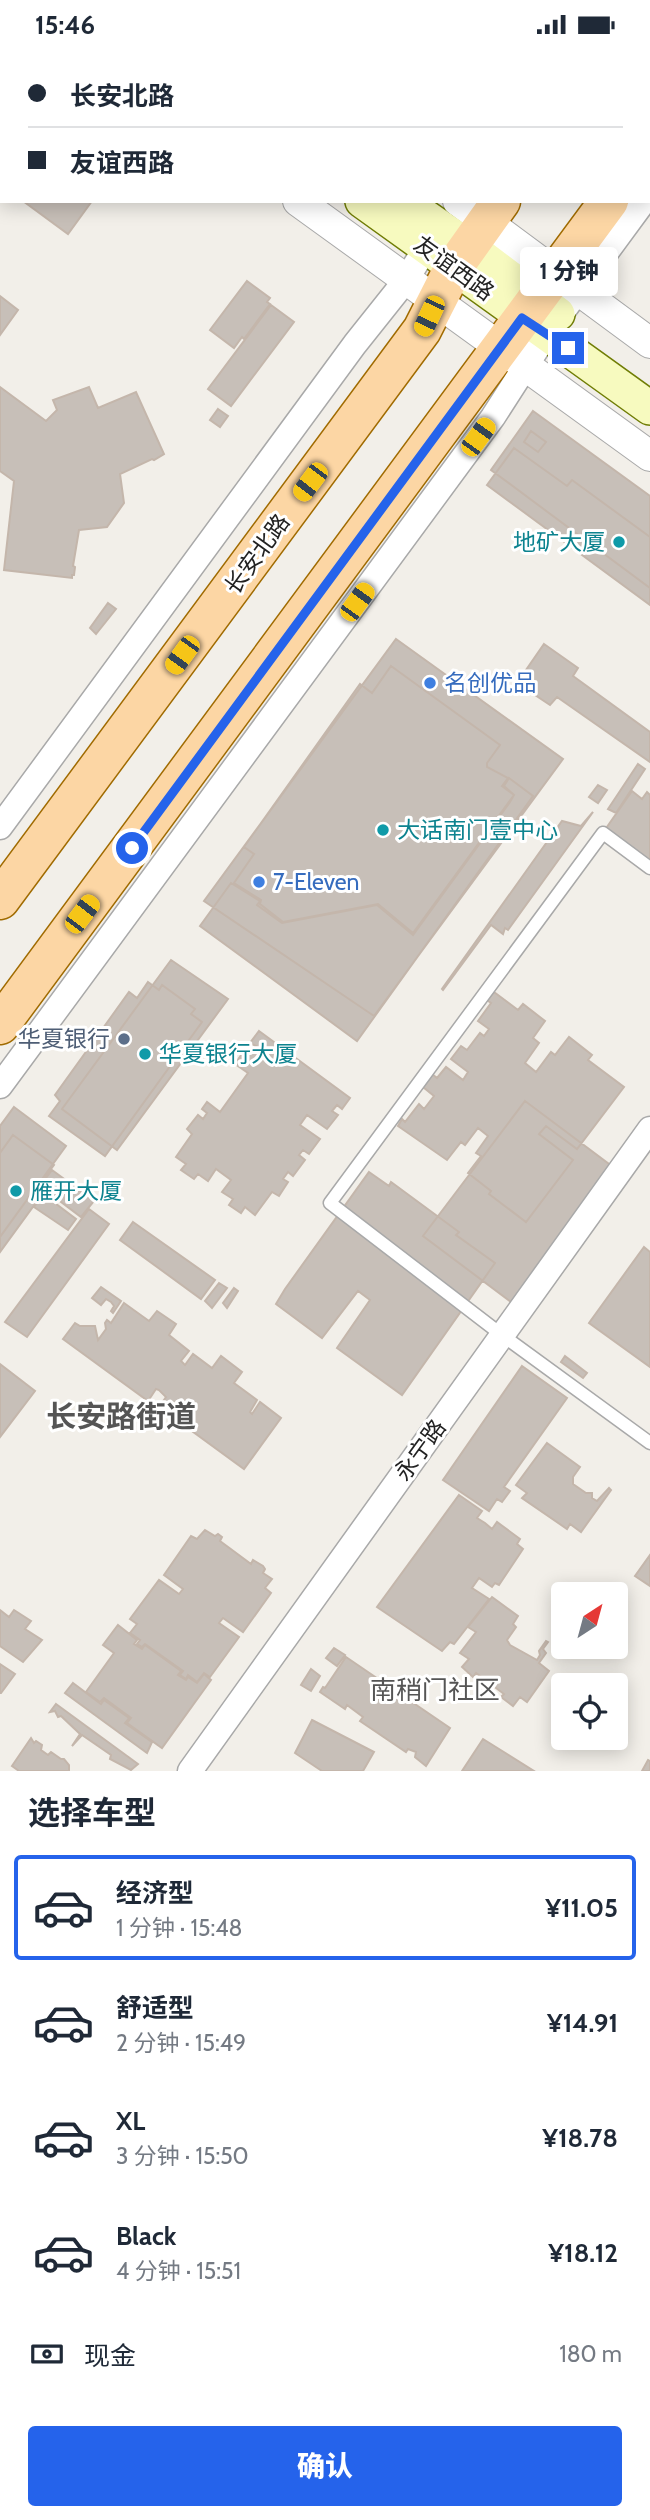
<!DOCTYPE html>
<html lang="zh">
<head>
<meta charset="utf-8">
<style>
	body { margin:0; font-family:Cabin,"Noto Sans SC",sans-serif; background:#f6f6f7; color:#1f2937; height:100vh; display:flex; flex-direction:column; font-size:26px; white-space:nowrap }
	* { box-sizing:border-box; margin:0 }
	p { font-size:23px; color:#747a83 }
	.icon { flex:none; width:38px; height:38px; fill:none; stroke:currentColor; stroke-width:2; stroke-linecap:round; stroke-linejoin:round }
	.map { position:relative; height:1722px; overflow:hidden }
	.side { display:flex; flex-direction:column; background:#fff; flex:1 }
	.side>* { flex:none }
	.top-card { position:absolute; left:0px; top:0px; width:651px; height:154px; box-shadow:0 4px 18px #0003; display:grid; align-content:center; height:154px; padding:0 28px; background:#fff }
	.needle { width:46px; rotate:36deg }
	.fabs { position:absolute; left:551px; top:1533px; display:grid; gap:14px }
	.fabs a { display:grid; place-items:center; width:77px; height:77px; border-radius:7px; background:#fff; box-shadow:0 4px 18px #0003; font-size:35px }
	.end { position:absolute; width:32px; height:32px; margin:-16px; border:9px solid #2563eb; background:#fff; box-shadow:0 0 0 4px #fff }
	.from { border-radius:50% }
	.bubble { position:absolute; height:49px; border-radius:7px; background:#fff; box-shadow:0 4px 18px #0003; font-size:23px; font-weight:800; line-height:49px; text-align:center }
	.car { position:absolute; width:21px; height:42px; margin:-21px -10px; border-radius:9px; box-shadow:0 0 5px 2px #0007; background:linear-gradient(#f5c518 24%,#345 0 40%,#f5c518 0 76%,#345 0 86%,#f5c518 0) }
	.top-card b { display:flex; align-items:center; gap:24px; height:66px; font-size:26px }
	.top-card b+b { border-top:2px solid #e0e1e3 }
	.top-card i { width:18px; height:18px; background:#1f2937 }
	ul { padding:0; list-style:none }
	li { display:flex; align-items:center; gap:21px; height:105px; margin:0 14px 10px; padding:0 14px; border:4px solid transparent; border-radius:7px }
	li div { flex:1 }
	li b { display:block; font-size:26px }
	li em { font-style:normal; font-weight:800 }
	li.current { border-color:#2563eb }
	li>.icon { width:63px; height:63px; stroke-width:1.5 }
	h2 { padding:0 28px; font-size:32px; line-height:84px }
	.pay { display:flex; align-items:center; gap:18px; height:77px; padding:0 28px; font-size:26px }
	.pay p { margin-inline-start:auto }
	.cta { display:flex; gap:14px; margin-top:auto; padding:14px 28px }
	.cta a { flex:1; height:80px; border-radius:7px; background:#2563eb; color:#fff; font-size:28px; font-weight:800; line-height:80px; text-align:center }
	.status { display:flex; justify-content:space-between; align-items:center; height:49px; padding:0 35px; background:#fff; direction:ltr }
	.status svg { height:19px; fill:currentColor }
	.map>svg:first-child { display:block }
	.building { fill:#c7bfb8; stroke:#c4b6ab; stroke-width:2 }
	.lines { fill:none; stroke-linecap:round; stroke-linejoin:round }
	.service-casing { stroke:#a9a9a9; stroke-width:15 }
	.minor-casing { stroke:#a9a9a9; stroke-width:27 }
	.tertiary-casing { stroke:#a9a9a9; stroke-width:32 }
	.secondary-casing { stroke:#707d05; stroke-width:36 }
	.primary-casing { stroke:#a06b00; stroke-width:41 }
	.service { stroke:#fff; stroke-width:12 }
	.minor { stroke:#fff; stroke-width:24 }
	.tertiary { stroke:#fff; stroke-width:30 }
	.secondary { stroke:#f7fabf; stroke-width:33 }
	.primary { stroke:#fcd6a4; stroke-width:38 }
	.route { stroke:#2563eb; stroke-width:9 }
	.culture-dot { fill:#0f9aa8; stroke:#fff; stroke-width:2.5 }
	.shop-dot { fill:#3f7fe0; stroke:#fff; stroke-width:2.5 }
	.service-dot { fill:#5c6f8a; stroke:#fff; stroke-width:2.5 }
	.labels { text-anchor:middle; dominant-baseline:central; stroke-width:6; stroke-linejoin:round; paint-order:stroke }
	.street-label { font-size:23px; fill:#222; stroke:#fff }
	.culture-label { font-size:23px; fill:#0d838f; stroke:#fff; text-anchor:start }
	.shop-label { font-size:23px; fill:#366cbe; stroke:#fff; text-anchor:start }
	.service-label { font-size:23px; fill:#4e5e75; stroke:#fff; text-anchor:end }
	.quarter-label { font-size:26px; fill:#555; stroke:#fff }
	.district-label { font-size:30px; font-weight:bold; fill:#555; stroke:#fff }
</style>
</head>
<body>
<div class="status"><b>15:46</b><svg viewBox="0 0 49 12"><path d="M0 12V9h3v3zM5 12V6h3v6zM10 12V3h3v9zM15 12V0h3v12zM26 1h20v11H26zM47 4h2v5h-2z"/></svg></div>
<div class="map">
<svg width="650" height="1722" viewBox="0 0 650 1722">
	<rect width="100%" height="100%" fill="#f2efe9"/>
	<path class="building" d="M2,90v47l-2,-1z
		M23,152h69l-24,33z
		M247,232l23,17 -3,4 3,2 -26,35 -2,-2 -8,11 -24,-18z
		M0,247l18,14 -18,25z
		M271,256l23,17 -63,84 -23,-17z
		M0,338l46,34 11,-11 -4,-10 36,-13 9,21 38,-16 28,62 -10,6 -2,-1 -32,15 4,29 -17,24 -28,3 -6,36 2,1 -1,8h-2v3l-68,-8 10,-89 -14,-10z
		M218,360l10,7 -8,11 -10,-7z
		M533,362l117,85v92l-159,-118z
		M531,382l15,11 -8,10 -14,-10z
		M514,399l53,38 5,-6 78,57v68l-163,-120z
		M108,554l8,6 -20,25 -6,-6z
		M396,590l167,120 -189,257 -170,-115z
		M544,595l34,24 -5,8 77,56v30l-93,-65 -7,8 -33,-22z
		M391,617l109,79 -13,18v4l21,11 -6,8 12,9 -101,138 -35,-29 -95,18 -23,-18 1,-4 -27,-17 20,-29 -10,-7 116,-163 12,9z
		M638,715l7,5 -29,44 -8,-4z
		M509,729l24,18 -176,245 -157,-115 31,-43 29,18 -3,4 25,18 95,-18 36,30 97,-133 4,-7 -10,-9z
		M598,736l9,5 -9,13 -9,-6z
		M632,742l10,8 5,-7 3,3v78l-50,-36z
		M593,763l-85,118 -3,-2 -2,6 -12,-9 -48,65 -1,-1 120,-168 19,5z
		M171,911l57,39 -111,151 -55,-41z
		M148,933l11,8 3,-5 33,24 -4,5 11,8 -97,134 -56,-40 11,-15 -5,-6 74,-103 8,6z
		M494,943l24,18 5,-6 22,17 -12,17 6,5 -14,20 11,9 15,-20 4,3 14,-18 23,18 -4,5 36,27 -47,62 -31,-23 -7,8 34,26 -47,62 -37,-28 2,-3 -23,-18 13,-17 -5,-3 12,-17 -10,-8 -13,17 -4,-3 -14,18 -49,-34 4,-7 3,3 14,-18 5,5 10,-13 -11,-9 9,-13 5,4 9,-11 17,13 5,-8 -17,-13 10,-13 6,4 13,-17 4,3 5,-7 -11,-8 13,-18 -4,-3z
		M259,982l91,67 -8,11 -5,-4 -5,6 6,4 -11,14 -20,-14 -7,10 20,14 -11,15 -6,-4 -4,5 6,5 -12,16 -5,-4 -5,7 5,3 -9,14 -7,-4 -17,23 -10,-8 -4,6 -12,-8 4,-6 -11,-7 9,-12 -15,-11 -8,12 -10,-7 -4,5 -13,-9 5,-6 -10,-7 16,-23 -5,-5 11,-14 5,4 4,-6 -5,-4 5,-7 13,10 28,-39 -13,-9 11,-16 6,4 4,-6 -6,-3z
		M525,1052l92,69 -102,135 -92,-69z
		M14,1058l52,39 -66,91v-111z
		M13,1086l41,30 -18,24 7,4 -43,59v-99z
		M52,1121l42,31 -13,16 -41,-31z
		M369,1123l20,14 2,-4 68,50 -3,3 39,28 -93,132 -65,-47 33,-48 -12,-9 -36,47 -46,-34 9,-15z
		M43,1145l33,25 -8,11 -34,-23z
		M89,1160l20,15 -82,113 -22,-15z
		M133,1173l82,58 -14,19 -81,-59z
		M644,1198l6,5v115l-61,-44z
		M219,1234l8,5 -15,20 -7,-7z
		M101,1238l20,14 -8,12 -2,-2 3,-5 -3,-4 -5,-3 -5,6 -9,-7z
		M234,1239l4,3 -11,17 -4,-5z
		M124,1254l25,18 8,-10 19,13 -7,11 20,16 -8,10 4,4 8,-11 19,14 9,-12 21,16 -8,11 23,17 -7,12 2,2 8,-12 21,16 -37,51 -85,-62 7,-10 -7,-7 -3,-1 -8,12 -85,-62 12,-16 5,3h15l3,14 8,-11 -1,-6 2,-3 4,3z
		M565,1307l22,17 -4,5 -22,-16z
		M0,1315l35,27 -35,46z
		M522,1317l45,32 -63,89 6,4 -8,11 -5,-3 -8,12 -46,-31z
		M547,1394l33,24 -7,10v7l13,9h6v5l5,3 12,-13 2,2 -30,42 -11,-8 -3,5 -45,-31 5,-5 -11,-8z
		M459,1446l23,16 -5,7 8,5 7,6 5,-7 23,17 -3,5 6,5 -24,36 -4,-2 -3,4 -13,-9 -7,10 17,11 -35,45 -4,-2 -8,9 -65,-44z
		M205,1481l10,6 3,-2 4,3 -2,4 31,23 2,-4 10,6 2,3 -2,4 9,6 -7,9 6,5 -28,39 -20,-14 -4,5 20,14 -29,40 -6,-4 -7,9 -9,-7 -2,4 -6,-4 3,-4 -38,-27 -3,3 -5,-3 3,-4 -10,-7 7,-9 -7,-5 29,-39 20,14 4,-5 -19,-14 27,-39 6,3z
		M650,1506v31l-15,-10z
		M492,1548l26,19 -5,8 3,3 -9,13 3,5 27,15 3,-5 -1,-4 7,-10 2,1 -5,7 3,4 -7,10 10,8 -22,31 -7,-5 -7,9 -12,-9 3,-3 -28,-21 -3,4 -11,-10 7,-8 -9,-6 16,-21 -8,-5z
		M0,1561l9,7 5,-7 17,11 -6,8 17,11 -19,22 -23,-16z
		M118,1576l19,15 -3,4 8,5 3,-4 36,26 -3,4 8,5 2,-3 9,6 7,-9 7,6 -49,68 -35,-25 4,-5 -27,-20 -4,4 -14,-10 28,-39 -11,-8z
		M334,1599l11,7 -8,11 -11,-8z
		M346,1608l104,71 -24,38 -11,-9 1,-5 -8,-3 -2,3 -46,-31 3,-4 -16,-12 -2,4 -25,-17 3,-5 2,1z
		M0,1615l15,10 -14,19h-1z
		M311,1620l9,7 -9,15 -10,-6z
		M73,1634l28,21 3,-4 25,18 -4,5 27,19 -5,11 -82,-60z
		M56,1655l82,60 -7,6 -21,-11 1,-4 -29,-20 -10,11 8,-12 -19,-18 -3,1 -3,-6 -5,1z
		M312,1671l62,32 -11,19h-41l-27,-18z
		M31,1689l3,5 2,-2 6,4 -1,5 7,5 3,-3 10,7h3l5,6v6h-50l-7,-5z
		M483,1690l51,32h-72z
		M648,1711l2,1v10h-8z"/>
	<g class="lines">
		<g class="service-casing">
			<path id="service" d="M650,819l-47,-35 -273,370 172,132 148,108"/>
		</g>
		<g class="minor-casing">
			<path id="minor" d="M567,2l2,-2
				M0,778l355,-483 51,-64 29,-47
				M0,1037l493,-669 54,-84 97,-132
				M190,1722l460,-642"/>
		</g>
		<g class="tertiary-casing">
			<path id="tertiary" d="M87,0l2,2
				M250,0l2,2
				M298,152l352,255
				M458,152l192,142"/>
		</g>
		<g class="secondary-casing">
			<path id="secondary" d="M151,0l2,2
				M192,0l2,2
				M362,152l288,207
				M403,152l65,45 90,68"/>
		</g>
		<g class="primary-casing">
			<path id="primary" d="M612,2l1,-2
				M649,97l1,-1
				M0,851l422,-570 32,-63 47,-66
				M0,976l609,-824"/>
		</g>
		<use href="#service" class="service"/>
		<use href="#minor" class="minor"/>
		<use href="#tertiary" class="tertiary"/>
		<use href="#secondary" class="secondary"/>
		<use href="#primary" class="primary"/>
	</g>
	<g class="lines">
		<path class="route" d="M132,799l390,-530 46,30"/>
	</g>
	<g class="culture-dot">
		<circle cx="619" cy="493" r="7"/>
		<circle cx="383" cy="781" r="7"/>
		<circle cx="145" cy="1005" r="7"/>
		<circle cx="16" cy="1142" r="7"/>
	</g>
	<g class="shop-dot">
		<circle cx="430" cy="634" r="7"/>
		<circle cx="259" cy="833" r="7"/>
	</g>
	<circle class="service-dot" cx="124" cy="990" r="7"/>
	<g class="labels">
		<g class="street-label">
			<text transform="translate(454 219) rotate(36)">友谊西路</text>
			<text transform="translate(257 505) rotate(-54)">长安北路</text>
			<text transform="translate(420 1401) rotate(-54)">永宁路</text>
		</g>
		<g class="culture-label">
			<text x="605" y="493" text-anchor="end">地矿大厦</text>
			<text x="397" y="781">大话南门壹中心</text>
			<text x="159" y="1005">华夏银行大厦</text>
			<text x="30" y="1142">雁开大厦</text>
		</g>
		<g class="shop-label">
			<text x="444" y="634">名创优品</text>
			<text x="273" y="833">7-Eleven</text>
		</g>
		<g class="service-label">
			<text x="110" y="990">华夏银行</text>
		</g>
		<g class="quarter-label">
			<text x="435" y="1641">南稍门社区</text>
		</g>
		<g class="district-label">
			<text x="121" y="1367">长安路街道</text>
		</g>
	</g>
</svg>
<div class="fabs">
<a><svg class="needle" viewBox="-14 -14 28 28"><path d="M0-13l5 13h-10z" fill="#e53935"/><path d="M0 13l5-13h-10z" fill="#747a83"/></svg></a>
<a><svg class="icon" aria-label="locate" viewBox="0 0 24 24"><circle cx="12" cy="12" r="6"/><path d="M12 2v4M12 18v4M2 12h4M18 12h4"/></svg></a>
</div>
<i class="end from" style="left:132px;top:799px"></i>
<i class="end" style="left:568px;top:299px"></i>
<div class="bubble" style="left:520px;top:198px;width:98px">1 分钟</div>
<i class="car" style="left:429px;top:267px;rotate:205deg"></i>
<i class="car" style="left:478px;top:388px;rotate:36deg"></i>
<i class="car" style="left:310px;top:433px;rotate:217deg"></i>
<i class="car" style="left:357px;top:553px;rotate:36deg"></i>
<i class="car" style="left:182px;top:606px;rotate:216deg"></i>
<i class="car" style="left:82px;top:865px;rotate:37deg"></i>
<div class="top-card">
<b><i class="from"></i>长安北路</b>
<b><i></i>友谊西路</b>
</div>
</div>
<section class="side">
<h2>选择车型</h2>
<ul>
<li class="current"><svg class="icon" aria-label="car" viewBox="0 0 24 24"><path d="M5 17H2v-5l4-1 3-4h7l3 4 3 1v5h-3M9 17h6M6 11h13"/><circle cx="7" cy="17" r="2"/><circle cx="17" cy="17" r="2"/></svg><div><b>经济型</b><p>1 分钟 · 15:48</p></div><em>¥11.05</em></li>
<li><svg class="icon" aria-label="car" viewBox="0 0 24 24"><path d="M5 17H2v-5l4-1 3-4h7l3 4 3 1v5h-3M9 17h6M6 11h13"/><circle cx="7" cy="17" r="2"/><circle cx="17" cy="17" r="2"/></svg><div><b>舒适型</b><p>2 分钟 · 15:49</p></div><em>¥14.91</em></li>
<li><svg class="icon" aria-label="car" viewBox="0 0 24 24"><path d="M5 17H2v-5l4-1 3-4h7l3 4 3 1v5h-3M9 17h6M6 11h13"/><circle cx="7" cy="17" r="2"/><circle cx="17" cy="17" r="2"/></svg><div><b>XL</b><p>3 分钟 · 15:50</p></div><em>¥18.78</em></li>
<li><svg class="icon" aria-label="car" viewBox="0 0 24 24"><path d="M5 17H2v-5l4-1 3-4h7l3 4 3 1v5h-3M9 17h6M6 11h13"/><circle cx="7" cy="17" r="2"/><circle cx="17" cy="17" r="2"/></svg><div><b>Black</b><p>4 分钟 · 15:51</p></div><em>¥18.12</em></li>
</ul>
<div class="pay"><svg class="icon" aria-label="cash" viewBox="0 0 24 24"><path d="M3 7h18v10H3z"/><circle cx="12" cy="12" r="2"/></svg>现金<p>180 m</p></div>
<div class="cta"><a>确认</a></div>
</section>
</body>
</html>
